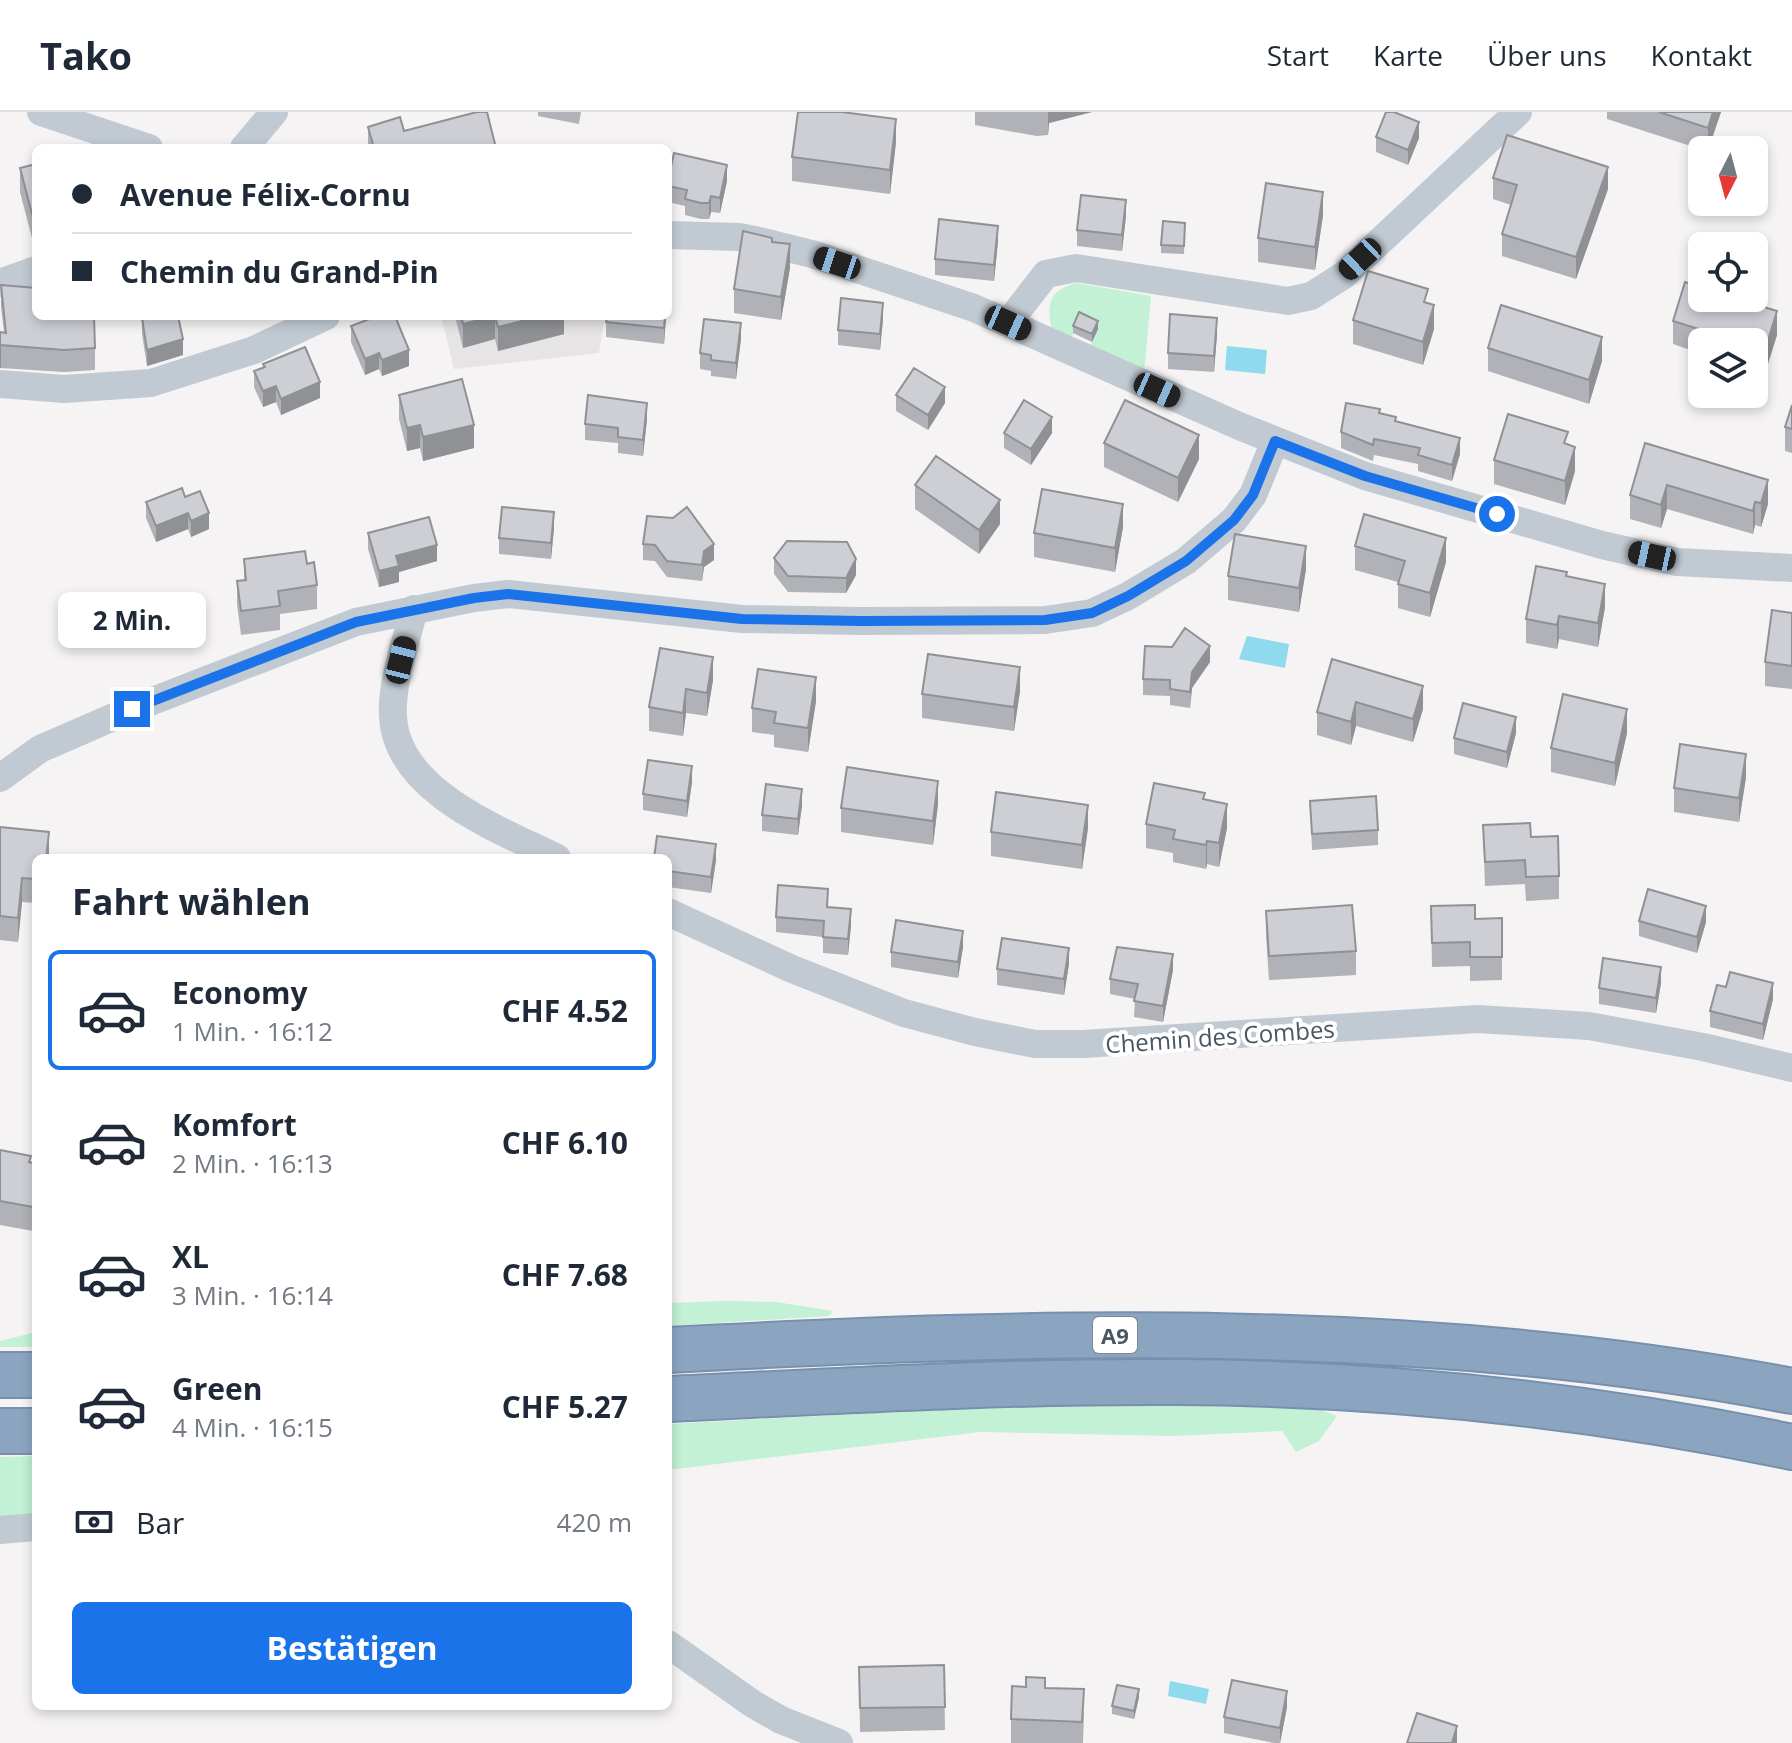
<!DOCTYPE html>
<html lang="de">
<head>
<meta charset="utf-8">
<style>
	body { margin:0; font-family:"Open Sans",sans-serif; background:#f2f2f3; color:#1f2937; height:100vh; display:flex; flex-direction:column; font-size:30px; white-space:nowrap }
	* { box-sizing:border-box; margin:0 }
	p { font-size:26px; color:#747a83 }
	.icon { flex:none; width:44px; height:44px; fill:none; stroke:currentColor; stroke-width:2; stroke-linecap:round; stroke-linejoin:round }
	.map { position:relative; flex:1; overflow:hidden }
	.details { position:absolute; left:32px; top:742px; width:640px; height:856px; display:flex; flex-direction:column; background:#fff; border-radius:12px; box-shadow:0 4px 12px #0003 }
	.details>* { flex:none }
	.banner { position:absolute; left:32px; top:32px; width:640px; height:176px; border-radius:12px; box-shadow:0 4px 12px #0003; display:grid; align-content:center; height:176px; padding:0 40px; background:#fff }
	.needle { width:52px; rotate:186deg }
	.tools { position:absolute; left:1688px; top:24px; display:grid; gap:16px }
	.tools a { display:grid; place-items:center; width:80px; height:80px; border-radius:12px; background:#fff; box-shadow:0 4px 12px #0003; font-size:40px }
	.end { position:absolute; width:36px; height:36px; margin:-18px; border:10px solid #1a73e8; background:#fff; box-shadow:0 0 0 4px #fff }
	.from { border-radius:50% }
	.bubble { position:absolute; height:56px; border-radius:12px; background:#fff; box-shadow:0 4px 12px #0003; font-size:26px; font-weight:700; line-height:56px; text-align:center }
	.car { position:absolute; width:24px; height:48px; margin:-24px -12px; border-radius:10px; box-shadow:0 0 6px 2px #0007; background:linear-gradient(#222 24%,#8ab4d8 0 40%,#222 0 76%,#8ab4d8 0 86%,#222 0) }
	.banner b { display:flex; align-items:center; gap:28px; height:76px; font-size:30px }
	.banner b+b { border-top:2px solid #e0e1e3 }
	.banner i { width:20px; height:20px; background:#1f2937 }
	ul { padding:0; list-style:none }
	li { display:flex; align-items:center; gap:24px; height:120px; margin:0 16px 12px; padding:0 24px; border:4px solid transparent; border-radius:12px }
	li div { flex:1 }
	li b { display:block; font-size:30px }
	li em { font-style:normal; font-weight:700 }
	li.active { border-color:#1a73e8 }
	li>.icon { width:72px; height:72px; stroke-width:1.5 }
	h2 { padding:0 40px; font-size:36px; line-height:96px }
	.pay { display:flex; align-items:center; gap:20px; height:88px; padding:0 40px; font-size:30px }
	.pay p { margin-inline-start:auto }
	.primary-button { display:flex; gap:16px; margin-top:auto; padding:16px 40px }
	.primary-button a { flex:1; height:92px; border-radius:12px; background:#1a73e8; color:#fff; font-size:32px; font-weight:700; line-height:92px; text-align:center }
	header { display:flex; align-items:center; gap:48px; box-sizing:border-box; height:112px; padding:0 40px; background:#fff; border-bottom:2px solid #e0e1e3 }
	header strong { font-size:38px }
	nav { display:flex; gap:44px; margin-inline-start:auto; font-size:28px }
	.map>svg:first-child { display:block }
	.education { fill:#e6e4e5 }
	.green { fill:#c3f1d5 }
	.water { fill:#90daee }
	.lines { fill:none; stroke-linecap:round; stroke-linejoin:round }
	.motorway-casing { stroke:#7690ad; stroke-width:48 }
	.minor { stroke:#c1cad2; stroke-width:28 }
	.motorway { stroke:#8ba5c1; stroke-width:44 }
	.wall { fill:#b0b2b7 }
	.shaded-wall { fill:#909195 }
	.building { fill:#cdcfd5; stroke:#909195; stroke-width:2 }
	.route { stroke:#1a73e8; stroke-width:10 }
	.labels { text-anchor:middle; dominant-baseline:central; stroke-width:8; stroke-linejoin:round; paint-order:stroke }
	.shield { fill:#fff; stroke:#808990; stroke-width:2 }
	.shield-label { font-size:22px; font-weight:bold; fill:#4a5661 }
	.street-label { font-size:24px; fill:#4a5661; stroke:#fff }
</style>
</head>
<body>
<header>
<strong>Tako</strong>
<nav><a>Start</a><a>Karte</a><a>Über uns</a><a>Kontakt</a></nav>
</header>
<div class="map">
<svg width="1792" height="1631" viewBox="0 0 1792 1631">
	<rect width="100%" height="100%" fill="#f5f3f3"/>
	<path class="education" d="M441,204h164l-6,37 -145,16z"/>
	<path class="green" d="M1076,171l75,13 -7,77 -55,-24 9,-20 -19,-8 -9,20 -17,-9c-8,-26 -4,-42 23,-49z
		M725,1189l51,1 57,9 -4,5 -161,10v-23z
		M36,1220v15h-36v-6z
		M1123,1291l185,2 29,11 -18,25 -23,11 -14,-21 -109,5 -193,-4 -312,38v-46l287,-15z
		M36,1344v71l-36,3v-73z"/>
	<path class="water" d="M1227,234l40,4 -2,24 -40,-4z
		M1247,524l42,8 -4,24 -46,-9z
		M1170,1569l39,8 -3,15 -38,-8z"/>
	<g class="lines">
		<g class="motorway-casing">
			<path id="motorway" d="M668,1238c374,-20 754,-30 1124,41
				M0,1263h36
				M668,1287c169,-8 338,-18 507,-17 206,1 415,23 617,65
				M0,1319h36"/>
		</g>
		<path class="minor" d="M41,0l108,36
			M244,36l30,-36
			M668,123l71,2 16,3 57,14 162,54 265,118 126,50 237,69 75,17 115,6
			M0,171l36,-13
			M1008,211l38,-49 30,-6 212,33 23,-5 33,-21 174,-163
			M0,272l64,5 87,-6 103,-33 72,-34
			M414,497c-8,34 -23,73 -21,108 4,75 108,113 164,141
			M0,666l40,-29 92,-40 224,-87 118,-24 34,-4 234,25 119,2 184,-1 47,-7 36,-17 58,-35 48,-41 19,-25 22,-54
			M668,800l124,57 112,44 71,19 60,12h48l395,-25 111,7 114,21 89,21
			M0,1418l36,-3
			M668,1532l85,60 28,16 58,23"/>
		<use href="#motorway" class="motorway"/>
	</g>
	<path class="wall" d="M538,0h43l-2,12 -41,-8z
		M975,0h117l-43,11 -1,12 -11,1 -62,-11z
		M1607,0h114l-13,38h-5l-96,-31z
		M368,15l36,4 92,17h-128z
		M1376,25l43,1 -11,27 -32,-13z
		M896,30l-6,52 -98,-13v-24z
		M36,52l-4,74 -12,-46v-24z
		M1493,66l115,11 -32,90 -74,-23v-22l9,-29 -18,-6z
		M668,68l59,1 -7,32 -9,-1 -2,7h-8l-16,-4v-9l-17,-4z
		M1323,103l-8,55 -57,-8v-24z
		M1126,104l-4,35 -45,-5v-16z
		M1185,111l-1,31 -23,-1v-8z
		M998,129l-4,40 -59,-6v-16z
		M772,130l18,26 -9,52 -47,-7v-24z
		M1,173l94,63v22l-31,2 -64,-4v-36h4l-3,-25z
		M1428,191l6,26 -11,36 -70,-21v-24z
		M455,204h109v18l-66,17 -3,-12 -32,9z
		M666,204l-2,28 -58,-7v-15z
		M142,206l41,37 -36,11 -5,-32z
		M883,207l-3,31 -42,-5v-15z
		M1673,209l104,14 -12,38 -11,-3v-28h-52v12l-29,-10z
		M351,214l58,40 -27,10 -3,-7 -14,6 -14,-33z
		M1073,214l25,3 -6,13 -19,-9z
		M1217,222l-3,38 -46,-3v-16z
		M741,227l-5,40 -25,-3v-5l-11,-2v-16z
		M1488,236l114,13 -13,43 -101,-33z
		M263,252l57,34 -39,17 -5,-13 -13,5 -9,-20v-16l9,-3z
		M399,283l75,53 -51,13 -3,-13 -13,3 -8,-32z
		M896,283l49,8 -17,27 -32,-19z
		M1792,293v48l-7,-2v-24z
		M1380,301l80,41 -8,27 -34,-10v-7l-44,-9 -1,6 -32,-13v-16z
		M647,307l-4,37 -25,-3v-10l-33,-3v-16z
		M1004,321h48l-21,32 -27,-17z
		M1104,331l95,16 -21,43 -74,-35z
		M1645,331l123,61 -7,23 -6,-2 -2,9 -86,-25 -6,19 -31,-9v-24z
		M1568,332l7,27 -10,34 -71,-21v-24z
		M915,373l85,39 -21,30 -64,-45z
		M185,385l24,32 -18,8 -3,-8 -32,13 -10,-24v-16z
		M647,404l67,44 -10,7 -2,14 -35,-4 -12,-16 -12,-1v-16z
		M1123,415l-8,45 -81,-15v-24z
		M554,416l-3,31 -52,-5v-16z
		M368,421l69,28 -38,11v10l-20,5 -11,-38z
		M1355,434l91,16 -16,55 -32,-9v-26l-43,-12z
		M774,446l82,17 -10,18 -58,-1 -14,-18z
		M244,447l63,5 10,21v24l-37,5v16l-39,5 -4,-31v-23l7,-1z
		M1306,457l-7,43 -71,-12v-24z
		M1605,495l-7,40 -39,-8 -2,10 -31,-6v-24z
		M1792,501v76l-27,-3v-24z
		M660,536l53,32 -6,36 -21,-3 -3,23 -34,-5v-24z
		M1210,550l-18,26 -2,20 -20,-3v-9l-27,-1v-16z
		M1423,574v23l-10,33 -57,-16 -5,19 -34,-10v-23z
		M1020,579l-6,40 -92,-13v-24z
		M816,589l-8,51 -34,-5v-12l-22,-3v-24z
		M1516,621l-9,35 -53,-14v-16z
		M1627,621l-12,53 -64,-14v-24z
		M1746,665l-7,45 -65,-10v-24z
		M692,670l-5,35 -44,-7v-16z
		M1205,688l22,28 -8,39 -12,-3 -1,5 -33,-7v-9l-27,-5v-24z
		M1310,689l68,29v15l-66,5z
		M938,692l-5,41 -92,-13v-24z
		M802,693l-4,30 -36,-4v-16z
		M1483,713l48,12 28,39v23l-33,2 -1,-17 -40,2z
		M0,715l36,31v45l-14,-1 -4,40 -18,-2z
		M1088,716l-6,41 -91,-13v-24z
		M668,746l48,2 -5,33 -43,-6z
		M1431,794l44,13 27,-1v62l-32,1v-15l-38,1z
		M828,795l23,18 -3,30 -25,-2v-16l-47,-5v-15z
		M1266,799l90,40v24l-87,5 -3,-45z
		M1639,809l67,1 -9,31 -58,-17z
		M963,835l-5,31 -67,-11v-15z
		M1069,852l-5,31 -67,-10v-16z
		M1173,858l-10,52 -29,-5 1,-18 -25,-5v-15z
		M1661,871l-5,30 -57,-9v-16z
		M1726,875l47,12 -10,41 -53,-13v-16z
		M0,1038l31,13 5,1 -3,67 -33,-6z
		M944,1553l1,65 -85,2 -1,-65z
		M1045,1576l39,24 -1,31h-72v-24z
		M1139,1585l-5,22 -22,-5v-8z
		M1287,1595l-7,36h-6l-50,-10v-16z"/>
	<path class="shaded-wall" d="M1048,0h44l-43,11 -1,12z
		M1713,0h8l-13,38v-22z
		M896,7v23l-6,52v-24z
		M1419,10v16l-11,27v-15z
		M727,53v16l-7,32v-15z
		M1608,55v22l-32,90v-22z
		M1323,80v23l-8,55v-23z
		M711,84v16l-2,7v-16z
		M1126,88v16l-4,35v-16z
		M36,101v24l-4,1v-24z
		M998,114v15l-4,40v-16z
		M790,132v24l-9,52v-23z
		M883,191v16l-3,31v-16z
		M1434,193v24l-11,36v-23z
		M1777,199v24l-12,38v-23z
		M495,204v23l-32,9v-24z
		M542,204h22v18l-66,17v-24z
		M665,204h1l-2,28v-16z
		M1217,206v16l-3,38v-16z
		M1098,209v8l-6,13v-8z
		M741,211v16l-5,40v-16z
		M1602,225v24l-13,43v-24z
		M183,227v16l-36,11v-16z
		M0,233h1v22l-1,1z
		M409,238v16l-27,10v-16z
		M379,241v16l-14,6v-16z
		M320,270v16l-39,17v-16z
		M276,274v16l-13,5v-16z
		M945,275v16l-17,27v-15z
		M647,291v16l-4,37v-16z
		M1052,305v16l-21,32v-16z
		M420,313v23l-13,3v-23z
		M474,313v23l-51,13v-24z
		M1199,323v24l-21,43v-24z
		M1460,326v16l-8,27v-16z
		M1575,335v24l-10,34v-24z
		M1768,368v24l-7,23v-24z
		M1667,373v24l-6,19v-23z
		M1000,388v24l-21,30v-24z
		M1755,390v23l-2,9v-23z
		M1123,392v23l-8,45v-24z
		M554,400v16l-3,31v-16z
		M188,401v16l-32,13v-16z
		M209,401v16l-18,8v-16z
		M1446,426v24l-16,55v-24z
		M714,432v16l-10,7 -2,14 2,-30z
		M437,433v16l-38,11v10l-20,5v-16l17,-15z
		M1306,434v23l-7,43v-24z
		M856,447v16l-10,18v-15z
		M1605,472v23l-7,40v-24z
		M1559,504v23l-2,10v-24z
		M1210,534v16l-18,26 -2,20 2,-36z
		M713,545v23l-6,36v-23z
		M1020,555v24l-6,40v-24z
		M816,565v24l-8,51v-24z
		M1423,574v23l-10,33v-23z
		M686,577v24l-3,23v-23z
		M1356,590v24l-5,19v-23z
		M1627,597v24l-12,53v-23z
		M1516,605v16l-9,35v-16z
		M1746,642v23l-7,45v-24z
		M692,654v16l-5,35v-16z
		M938,669v23l-5,41v-24z
		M802,677v16l-4,30v-16z
		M1227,692v24l-8,39v-24z
		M1088,693v23l-6,41v-24z
		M49,720v26h-3z
		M1207,729v23l-1,5v-24z
		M716,732v16l-5,33v-16z
		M22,766v24l-4,40v-24z
		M1706,794v16l-9,31v-16z
		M851,797v16l-3,30v-16z
		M963,819v16l-5,31v-16z
		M1069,836v16l-5,31v-16z
		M1173,842v16l-10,52v-16z
		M1661,855v16l-5,30v-15z
		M1773,871v16l-10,41v-16z
		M36,1078v24l-3,17v-24z
		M1139,1577v8l-5,22v-8z
		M1287,1579v16l-7,36v-15z
		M1457,1614v17h-5z"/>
	<path class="building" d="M477,0h10l9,36h-122l-6,-21 32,-10 4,14z
		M798,0h44l54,7 -6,51 -98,-13z
		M1386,0h8l25,10 -11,28 -32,-13z
		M1659,0h54l-5,16z
		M1507,23l101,32 -32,90 -74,-23 15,-49 -24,-7z
		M674,41l53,12 -7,33 -9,-2 -2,7h-8l-16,-4 2,-9 -19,-4v-6z
		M36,52v49l-4,1 -12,-46z
		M1266,71l57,9 -8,55 -57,-9z
		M1081,83l45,5 -4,35 -45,-5z
		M939,107l59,7 -4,39 -59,-6z
		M1163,109l22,2 -1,23 -23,-1z
		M743,119l29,7v4l18,2 -9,53 -47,-8z
		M1368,159l60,18 -4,13 10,3 -11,37 -70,-22z
		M1685,170l17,6v10h32l43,13 -12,39 -11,-4v-4h-14l-67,-21z
		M1,173l35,3v28h58l1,32 -31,2 -64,-5v-13l6,1z
		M841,186l42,5 -3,31 -42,-4z
		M1501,193l101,32 -13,43 -101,-32z
		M1079,200l19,9 -6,13 -19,-8z
		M1170,202l47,4 -3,38 -46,-3z
		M151,204h27l5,23 -36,11 -5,-32z
		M377,204h18l14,34 -27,10 -3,-7 -14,6 -14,-33z
		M461,204h33l-31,8z
		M495,204h47l-44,11z
		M607,204h58l-1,12 -58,-6z
		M704,207l37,4 -5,40 -25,-3v-5l-11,-2z
		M305,235l15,35 -39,17 -5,-13 -13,5 -9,-20 11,-4 -2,-3z
		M914,256l31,19 -17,28 -32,-20z
		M462,267l12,46 -51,12 -3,-12 -13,3 -8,-33z
		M588,283l59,8 -4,37 -25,-3v-9l-33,-4z
		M1024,288l28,17 -21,32 -27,-16z
		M1125,288l74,35 -21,43 -74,-35z
		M1346,291l34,6 -1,4 17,4 -1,4 65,17 -8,27 -34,-10 2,-7 -46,-9 -1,6 -32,-13z
		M1792,293v24l-7,-2z
		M1508,302l60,18 -4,11 11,4 -10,34 -71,-21z
		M1645,331l123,37 -7,23 -6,-1 -2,9 -86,-26 -6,20 -31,-10z
		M936,344l64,44 -21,30 -64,-45z
		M182,376l3,9 15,-6 9,22 -18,8 -3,-8 -32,13 -10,-24z
		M1042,377l81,15 -8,44 -81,-15z
		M502,395l52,5 -3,31 -52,-5z
		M687,395l27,37 -10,7 -2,14 -35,-4 -12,-16 -12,-1 4,-28 26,2z
		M1364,402l82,24 -16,55 -32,-9 7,-23 -50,-15z
		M429,405l8,28 -41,11 3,10 -20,5 -11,-38z
		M1235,422l71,12 -7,42 -71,-12z
		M787,429l60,1 9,17 -10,19 -58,-2 -14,-18z
		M305,439l2,13 7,-2 3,23 -39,6 2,15 -39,5 -4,-30 9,-1 -2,-21z
		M1536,454l31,6 -1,4 39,8 -7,39 -39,-7 -2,9 -31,-6z
		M1772,498l20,3v53l-27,-4z
		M1185,516l25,18 -18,26 -2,20 -20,-3v-9l-27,-1 2,-33 27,1z
		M660,536l53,9 -6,36 -21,-4 -3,24 -34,-6z
		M928,542l92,13 -6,40 -92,-13z
		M1332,547l91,27 -10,33 -57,-17 -5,20 -34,-10z
		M758,557l58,8 -8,51 -34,-5 2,-11 -24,-4z
		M1563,582l64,15 -12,54 -64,-15z
		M1463,591l53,14 -9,35 -53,-14z
		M1680,632l66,10 -7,44 -65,-10z
		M648,648l44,6 -5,35 -44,-7z
		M847,655l91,14 -5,40 -92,-13z
		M1154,671l51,10 -2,6 24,5 -8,39 -12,-2 -1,4 -33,-6 2,-9 -29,-6z
		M766,672l36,5 -4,30 -36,-4z
		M996,680l92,13 -6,40 -91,-13z
		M1376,684l2,34 -66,4 -2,-33z
		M1530,711l1,14 27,-1 1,40 -33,1 -1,-17 -40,2 -2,-37z
		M0,715l49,5 -3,26h-10v21l-14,-1 -4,40 -18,-2z
		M657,724l59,8 -5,33 -43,-6v-13h-14z
		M778,773l50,4 -1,18 24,2 -3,30 -25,-2 1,-16 -48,-4z
		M1648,777l58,17 -9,31 -58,-16z
		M1352,793l4,46 -87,5 -3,-45z
		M1475,793v14l27,-1v39h-32v-15l-38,1 -1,-37z
		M896,808l67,11 -5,31 -67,-10z
		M1002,826l67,10 -5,31 -67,-10z
		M1117,835l56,7 -10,52 -29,-5 4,-17 -28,-5z
		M1603,846l58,9 -5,31 -57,-10z
		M1730,860l43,11 -10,41 -53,-13 7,-26 9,2z
		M0,1038l31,6 -2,6 7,2v26l-3,17 -33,-6z
		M944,1553l1,42 -85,1 -1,-41z
		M1026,1565l19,1v10l39,1 -2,33 -71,-3 1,-33 14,1z
		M1232,1568l55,11 -7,37 -56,-11z
		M1117,1573l22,4 -5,22 -22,-5z
		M1417,1601l40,13 -5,17h-45z"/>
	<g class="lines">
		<path class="route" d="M132,597l224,-87 118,-24 34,-4 234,25 119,2 184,-1 47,-7 36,-17 58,-35 48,-41 19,-25 22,-54 90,35 132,38"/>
	</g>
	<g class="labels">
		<rect class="shield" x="1093" y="1205" width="44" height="36" rx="6"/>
		<g class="shield-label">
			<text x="1115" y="1223">A9</text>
		</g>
		<g class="street-label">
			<text transform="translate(1220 924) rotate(-4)">Chemin des Combes</text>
		</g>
	</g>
</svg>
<div class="tools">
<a><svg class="needle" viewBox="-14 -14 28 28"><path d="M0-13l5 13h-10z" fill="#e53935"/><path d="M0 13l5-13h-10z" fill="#747a83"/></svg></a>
<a><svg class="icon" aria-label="locate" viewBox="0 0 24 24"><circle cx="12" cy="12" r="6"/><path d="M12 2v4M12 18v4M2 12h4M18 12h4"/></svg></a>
<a><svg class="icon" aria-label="layers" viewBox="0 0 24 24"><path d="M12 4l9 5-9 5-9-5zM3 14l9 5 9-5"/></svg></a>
</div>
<i class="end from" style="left:1497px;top:402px"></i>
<i class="end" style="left:132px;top:597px"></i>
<div class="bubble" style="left:58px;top:480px;width:148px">2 Min.</div>
<i class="car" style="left:1360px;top:147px;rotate:227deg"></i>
<i class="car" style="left:837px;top:151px;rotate:288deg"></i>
<i class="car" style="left:1008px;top:211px;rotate:114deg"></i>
<i class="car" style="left:1157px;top:278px;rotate:114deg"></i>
<i class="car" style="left:1652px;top:444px;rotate:282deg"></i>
<i class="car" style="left:401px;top:548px;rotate:14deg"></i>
<div class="banner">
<b><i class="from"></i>Avenue Félix-Cornu</b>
<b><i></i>Chemin du Grand-Pin</b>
</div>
<section class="details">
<h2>Fahrt wählen</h2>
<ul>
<li class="active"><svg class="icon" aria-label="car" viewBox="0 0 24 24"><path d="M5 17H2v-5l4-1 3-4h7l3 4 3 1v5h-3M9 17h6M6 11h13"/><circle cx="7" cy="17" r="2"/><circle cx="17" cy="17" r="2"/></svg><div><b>Economy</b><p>1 Min. · 16:12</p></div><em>CHF 4.52</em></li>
<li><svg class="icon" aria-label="car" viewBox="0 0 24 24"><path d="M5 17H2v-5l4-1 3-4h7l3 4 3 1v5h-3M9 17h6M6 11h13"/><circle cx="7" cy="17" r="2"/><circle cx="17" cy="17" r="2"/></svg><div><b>Komfort</b><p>2 Min. · 16:13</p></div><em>CHF 6.10</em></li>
<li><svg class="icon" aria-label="car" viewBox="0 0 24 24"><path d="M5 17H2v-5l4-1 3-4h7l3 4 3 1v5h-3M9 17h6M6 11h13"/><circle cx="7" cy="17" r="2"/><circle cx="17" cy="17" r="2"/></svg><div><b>XL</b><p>3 Min. · 16:14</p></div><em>CHF 7.68</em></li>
<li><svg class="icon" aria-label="car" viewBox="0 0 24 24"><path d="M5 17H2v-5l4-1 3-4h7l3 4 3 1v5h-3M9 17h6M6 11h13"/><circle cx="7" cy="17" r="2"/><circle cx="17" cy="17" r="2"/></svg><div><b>Green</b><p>4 Min. · 16:15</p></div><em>CHF 5.27</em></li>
</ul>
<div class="pay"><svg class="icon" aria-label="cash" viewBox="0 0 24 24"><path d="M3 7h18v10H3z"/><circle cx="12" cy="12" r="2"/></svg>Bar<p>420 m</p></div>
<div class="primary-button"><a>Bestätigen</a></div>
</section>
</div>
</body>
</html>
